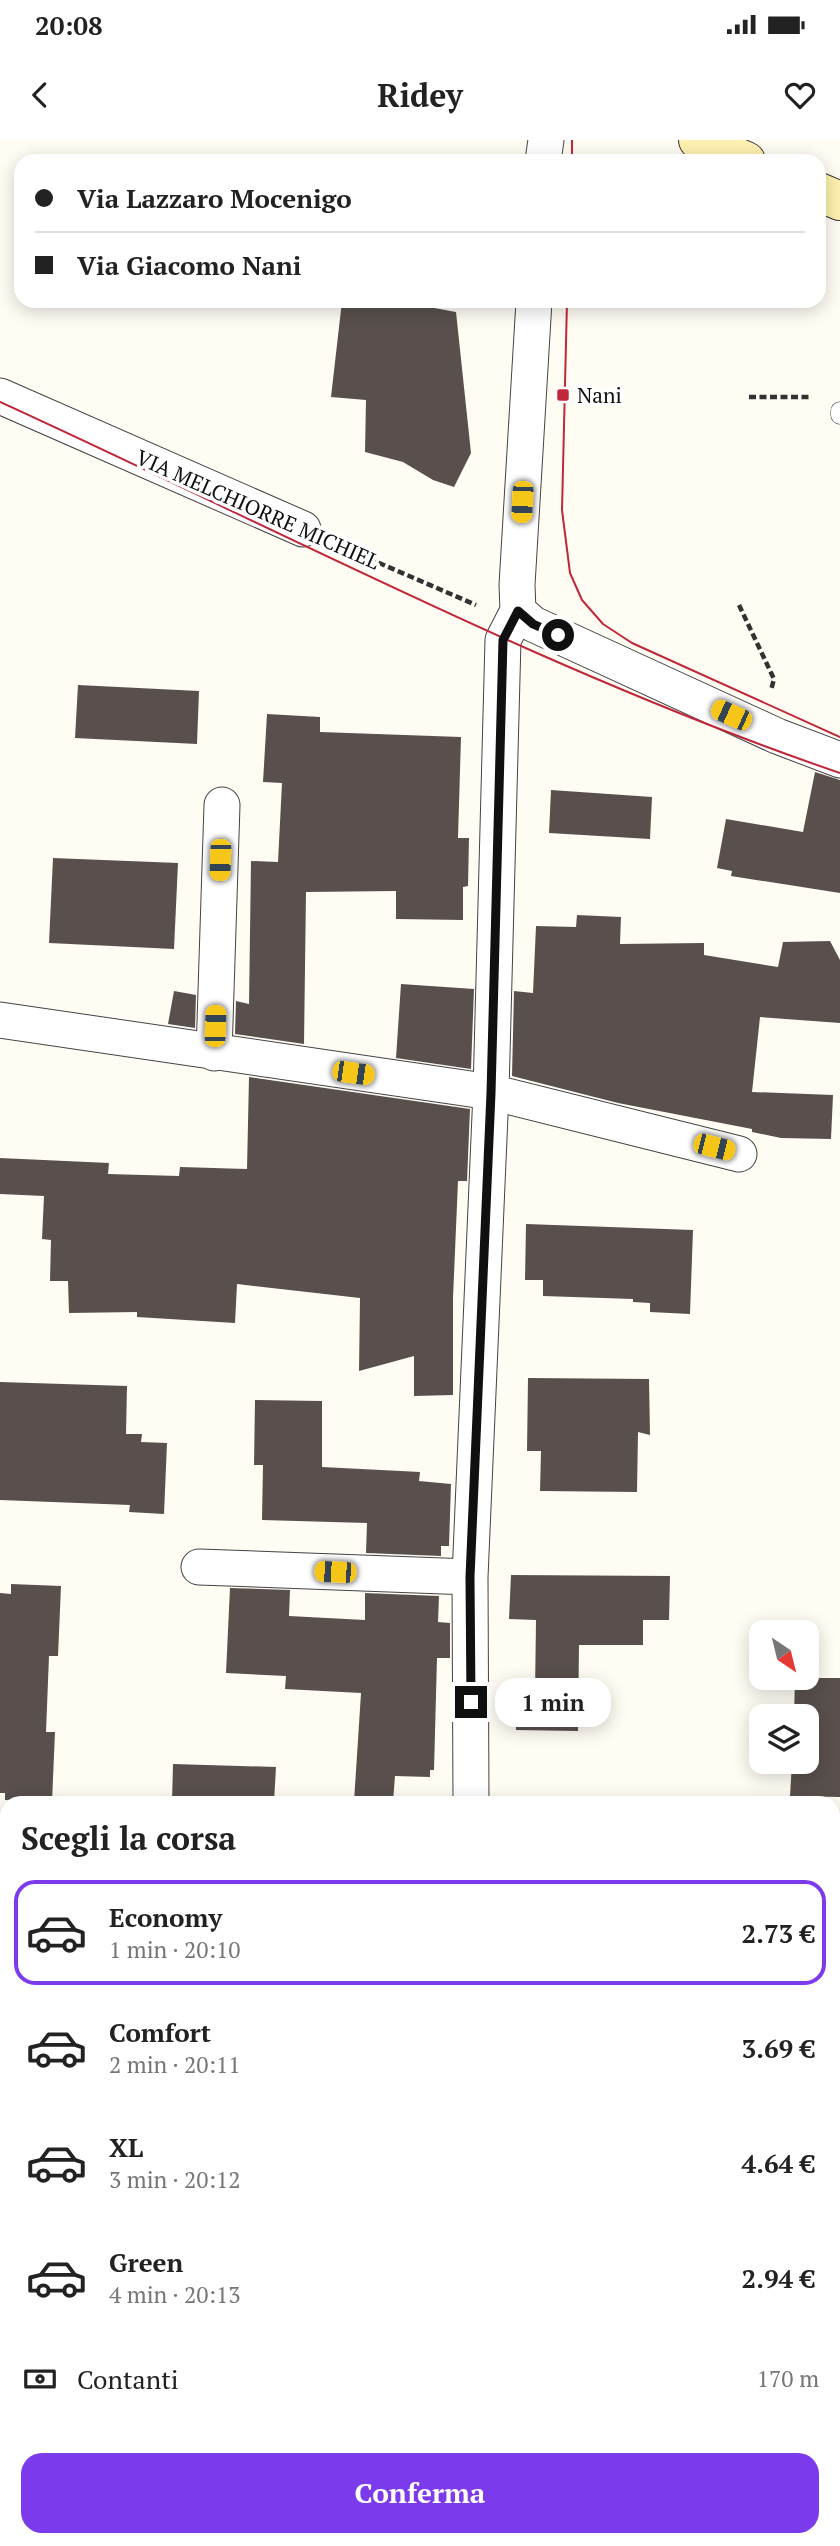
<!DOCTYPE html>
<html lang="it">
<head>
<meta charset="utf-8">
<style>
	body { margin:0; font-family:"PT Serif",serif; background:#f6f6f6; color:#222; height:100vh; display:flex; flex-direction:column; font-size:26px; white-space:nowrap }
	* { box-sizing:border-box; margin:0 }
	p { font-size:23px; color:#767676 }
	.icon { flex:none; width:38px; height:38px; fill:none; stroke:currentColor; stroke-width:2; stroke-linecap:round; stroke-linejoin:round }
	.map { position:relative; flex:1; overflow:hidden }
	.drawer { position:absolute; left:0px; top:1656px; width:840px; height:751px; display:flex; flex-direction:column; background:#fff; border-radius:21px 21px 0 0; box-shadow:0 4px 18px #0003 }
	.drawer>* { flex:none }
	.hud { position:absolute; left:14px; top:14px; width:812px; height:154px; border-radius:21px; box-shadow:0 4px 18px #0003; display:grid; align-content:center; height:154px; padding:0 21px; background:#fff }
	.needle { width:46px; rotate:145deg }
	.tools { position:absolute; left:749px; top:1480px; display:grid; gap:14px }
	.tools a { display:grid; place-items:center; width:70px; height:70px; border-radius:14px; background:#fff; box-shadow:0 4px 18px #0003; font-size:35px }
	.end { position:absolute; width:32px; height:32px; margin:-16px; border:9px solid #101010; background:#fff; box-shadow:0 0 0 4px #fff }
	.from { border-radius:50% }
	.bubble { position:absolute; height:49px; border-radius:21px; background:#fff; box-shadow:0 4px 18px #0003; font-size:23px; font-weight:600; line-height:49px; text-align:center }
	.car { position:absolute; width:21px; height:42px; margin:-21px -10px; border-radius:9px; box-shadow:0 0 5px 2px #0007; background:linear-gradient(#f5c518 24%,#345 0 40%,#f5c518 0 76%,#345 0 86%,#f5c518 0) }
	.hud b { display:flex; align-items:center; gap:24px; height:66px; font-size:26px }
	.hud b+b { border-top:2px solid #e0e0e0 }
	.hud i { width:18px; height:18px; background:#222 }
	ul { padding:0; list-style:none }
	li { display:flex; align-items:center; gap:21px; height:105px; margin:0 14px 10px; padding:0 7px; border:4px solid transparent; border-radius:21px }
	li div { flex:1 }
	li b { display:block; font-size:26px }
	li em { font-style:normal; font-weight:600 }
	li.current { border-color:#7c3aed }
	li>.icon { width:63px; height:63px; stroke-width:1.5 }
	h2 { padding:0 21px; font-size:32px; line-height:84px }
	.pay { display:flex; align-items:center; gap:18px; height:77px; padding:0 21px; font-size:26px }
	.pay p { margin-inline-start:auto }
	.button { display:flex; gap:14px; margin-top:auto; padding:14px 21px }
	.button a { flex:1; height:80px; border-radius:21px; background:#7c3aed; color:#fff; font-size:28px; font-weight:600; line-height:80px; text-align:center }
	.status { display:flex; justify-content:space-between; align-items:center; height:49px; padding:0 35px; background:#fff; direction:ltr }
	.status svg { height:19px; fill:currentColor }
	header { display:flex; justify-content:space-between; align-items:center; height:91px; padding:0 21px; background:#fff; font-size:32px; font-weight:600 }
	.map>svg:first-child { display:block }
	.building { fill:#59504d }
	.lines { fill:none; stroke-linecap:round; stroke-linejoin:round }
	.service-casing { stroke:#434343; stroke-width:19 }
	.minor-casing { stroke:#434343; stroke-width:37 }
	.secondary-casing { stroke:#323232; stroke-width:40 }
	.path { stroke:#323232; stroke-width:4.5; stroke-dasharray:7 3.5; stroke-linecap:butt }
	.service { stroke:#fff; stroke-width:18 }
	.minor { stroke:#fff; stroke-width:35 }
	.secondary { stroke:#fef0b0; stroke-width:38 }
	.tram { stroke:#c0283a; stroke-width:2 }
	.route { stroke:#101010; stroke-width:9 }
	.poi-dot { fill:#c0283a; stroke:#fff; stroke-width:2.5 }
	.labels { text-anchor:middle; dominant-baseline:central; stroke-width:7; stroke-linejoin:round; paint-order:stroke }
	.poi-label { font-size:21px; fill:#101010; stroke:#fff; text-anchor:start }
	.street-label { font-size:21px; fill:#101010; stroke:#fff }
</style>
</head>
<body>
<div class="status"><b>20:08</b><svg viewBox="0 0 49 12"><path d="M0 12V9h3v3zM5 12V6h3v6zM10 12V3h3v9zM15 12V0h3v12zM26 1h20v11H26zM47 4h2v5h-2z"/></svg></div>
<header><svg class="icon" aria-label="back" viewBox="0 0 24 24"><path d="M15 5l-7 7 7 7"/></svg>Ridey<svg class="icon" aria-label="heart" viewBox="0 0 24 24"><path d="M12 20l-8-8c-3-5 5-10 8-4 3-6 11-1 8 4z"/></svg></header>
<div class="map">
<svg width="840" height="2406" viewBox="0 0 840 2406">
	<rect width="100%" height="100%" fill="#fffcf4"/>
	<path class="building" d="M342,161h54l60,11 15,141 -17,34 -21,-7 -30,-18 -38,-10 1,-52 -35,-3z
		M78,545l121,6 -2,53 -122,-6z
		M267,574l53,3v15l141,5 -3,101h11l-1,48 -5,1v33l-67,-1v-28l-90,1 -2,152 -69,-10 1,-33 13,3 2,-143 27,1 4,-79 -19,-1z
		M815,632l25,8v113l-109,-17 1,-5 -15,-3 9,-49 77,13z
		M551,650l101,7 -2,42 -101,-6z
		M53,718l125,5 -4,86 -125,-6z
		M577,775l44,2 -1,27 84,-1v12l74,12 5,-25 47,-1 10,19v63l-80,-6 -8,75 81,3 -2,44 -50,-1 -29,-6v-3l-134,-26 -106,-27 2,-85 19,2 3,-67 40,1z
		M401,844l73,5 -3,80 -75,-11z
		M174,851l22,4 -1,33 -27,-4z
		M249,937l221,32 -3,72h-9l-5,117v97l-39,1v-40l-55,15 1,-73 -123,-14 -2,39 -98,-6v-5l-68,1 -1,-32h-18l1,-41 -9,-1 2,-43 -44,-2v-36l109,5 -1,11 71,2 1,-9 67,2z
		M526,1084l167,6 -3,84 -40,-2v-9l-17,-1v-3l-90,-3v-16h-18z
		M528,1238l121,1 1,56 -12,-3 -1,60 -97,-1 1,-40h-14z
		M0,1242l127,4 -1,48h16l-1,8 26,1 -3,71 -35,-2 1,-7 -130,-5z
		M255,1260l67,1v66l98,5 -1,9 32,3 -2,62h-8v10l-75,-3 1,-30 -105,-3 1,-55h-9z
		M511,1435l159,1 -1,44h-26v25h-64l-1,86 -62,-1v-37h19l1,-73 -27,-1z
		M11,1444l50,2 -3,70h-9l-3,76h9l-3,70 -47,-2v-7h-5v-200l11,1z
		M230,1448l60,2 -1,26 76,4v-27l74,3 -1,26 12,1v35h-13l-3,112h-4v7l-35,-1 -2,26h-39l7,-109 -76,-4 1,-13 -60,-3z
		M795,1538h45v119l-50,-1 2,-34h15v-45h-13z
		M173,1624l103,3 -2,35h-102z"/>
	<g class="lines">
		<g class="service-casing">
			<path id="service" d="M840,275v-4"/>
		</g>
		<g class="minor-casing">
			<path id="minor" d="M543,21l3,-21
				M0,256l303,133
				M518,471l15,13 244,112 63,24
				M0,880l491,72 248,62
				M214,913l8,-248
				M199,1427l271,10
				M471,1662l-1,-225 21,-485 12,-452 15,-29 -1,-26 17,-284
				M0,2012l7,1
				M833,2029h7
				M0,2150l7,123
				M9,2399v7
				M446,2406v-7"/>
		</g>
		<g class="secondary-casing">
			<path id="secondary" d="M698,0l48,21
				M819,52l21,9"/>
		</g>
		<path class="path" d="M749,257h62
			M340,406l136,59
			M739,465l35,74 -3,11"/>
		<use href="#service" class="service"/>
		<use href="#minor" class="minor"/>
		<use href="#secondary" class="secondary"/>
		<path class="tram" d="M572,21v-21
			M567,161l-5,209 8,63 12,27 21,24 29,19 208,94
			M0,262c278,127 550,272 840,371"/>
	</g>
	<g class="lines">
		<path class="route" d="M471,1562l-1,-125 21,-484 12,-453 15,-29 15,13 25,11"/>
	</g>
	<rect class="poi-dot" x="556" y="248" width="14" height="14" rx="3.5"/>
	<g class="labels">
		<g class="poi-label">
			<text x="577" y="255">Nani</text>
		</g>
		<g class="street-label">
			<text transform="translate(258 369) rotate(24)">VIA MELCHIORRE MICHIEL</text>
		</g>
	</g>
</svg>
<div class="tools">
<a><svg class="needle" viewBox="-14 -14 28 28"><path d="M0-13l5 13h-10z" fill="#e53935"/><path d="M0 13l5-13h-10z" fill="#767676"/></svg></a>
<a><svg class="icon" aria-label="layers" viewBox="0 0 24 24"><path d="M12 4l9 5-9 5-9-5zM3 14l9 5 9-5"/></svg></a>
</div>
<i class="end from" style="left:558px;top:495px"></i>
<i class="end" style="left:471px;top:1562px"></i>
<div class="bubble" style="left:495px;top:1538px;width:116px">1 min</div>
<i class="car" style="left:522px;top:362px;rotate:183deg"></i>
<i class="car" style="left:731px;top:575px;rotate:294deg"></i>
<i class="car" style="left:220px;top:720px;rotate:182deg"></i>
<i class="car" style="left:215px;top:886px;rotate:2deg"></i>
<i class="car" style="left:353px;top:933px;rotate:98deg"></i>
<i class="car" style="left:714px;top:1007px;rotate:104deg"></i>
<i class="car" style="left:335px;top:1432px;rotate:272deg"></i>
<div class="hud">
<b><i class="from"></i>Via Lazzaro Mocenigo</b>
<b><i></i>Via Giacomo Nani</b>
</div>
<section class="drawer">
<h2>Scegli la corsa</h2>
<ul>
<li class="current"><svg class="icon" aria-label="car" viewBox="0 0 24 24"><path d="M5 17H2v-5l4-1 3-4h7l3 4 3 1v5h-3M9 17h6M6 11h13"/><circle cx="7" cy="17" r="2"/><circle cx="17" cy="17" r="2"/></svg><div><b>Economy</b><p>1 min · 20:10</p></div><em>2.73 €</em></li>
<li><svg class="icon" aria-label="car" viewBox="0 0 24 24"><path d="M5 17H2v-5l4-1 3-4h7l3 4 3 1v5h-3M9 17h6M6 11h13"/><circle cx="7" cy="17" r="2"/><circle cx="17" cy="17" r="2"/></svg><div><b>Comfort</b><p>2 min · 20:11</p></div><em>3.69 €</em></li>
<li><svg class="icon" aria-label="car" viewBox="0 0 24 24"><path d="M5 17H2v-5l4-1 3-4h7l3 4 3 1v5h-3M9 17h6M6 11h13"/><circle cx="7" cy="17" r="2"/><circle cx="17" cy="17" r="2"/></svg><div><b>XL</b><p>3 min · 20:12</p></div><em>4.64 €</em></li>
<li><svg class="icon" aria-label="car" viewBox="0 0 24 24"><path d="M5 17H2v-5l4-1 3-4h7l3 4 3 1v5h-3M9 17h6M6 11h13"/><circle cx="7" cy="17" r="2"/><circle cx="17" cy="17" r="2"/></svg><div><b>Green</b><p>4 min · 20:13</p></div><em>2.94 €</em></li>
</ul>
<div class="pay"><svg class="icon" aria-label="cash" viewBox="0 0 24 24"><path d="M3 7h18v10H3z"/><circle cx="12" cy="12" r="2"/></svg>Contanti<p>170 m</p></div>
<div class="button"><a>Conferma</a></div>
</section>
</div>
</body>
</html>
